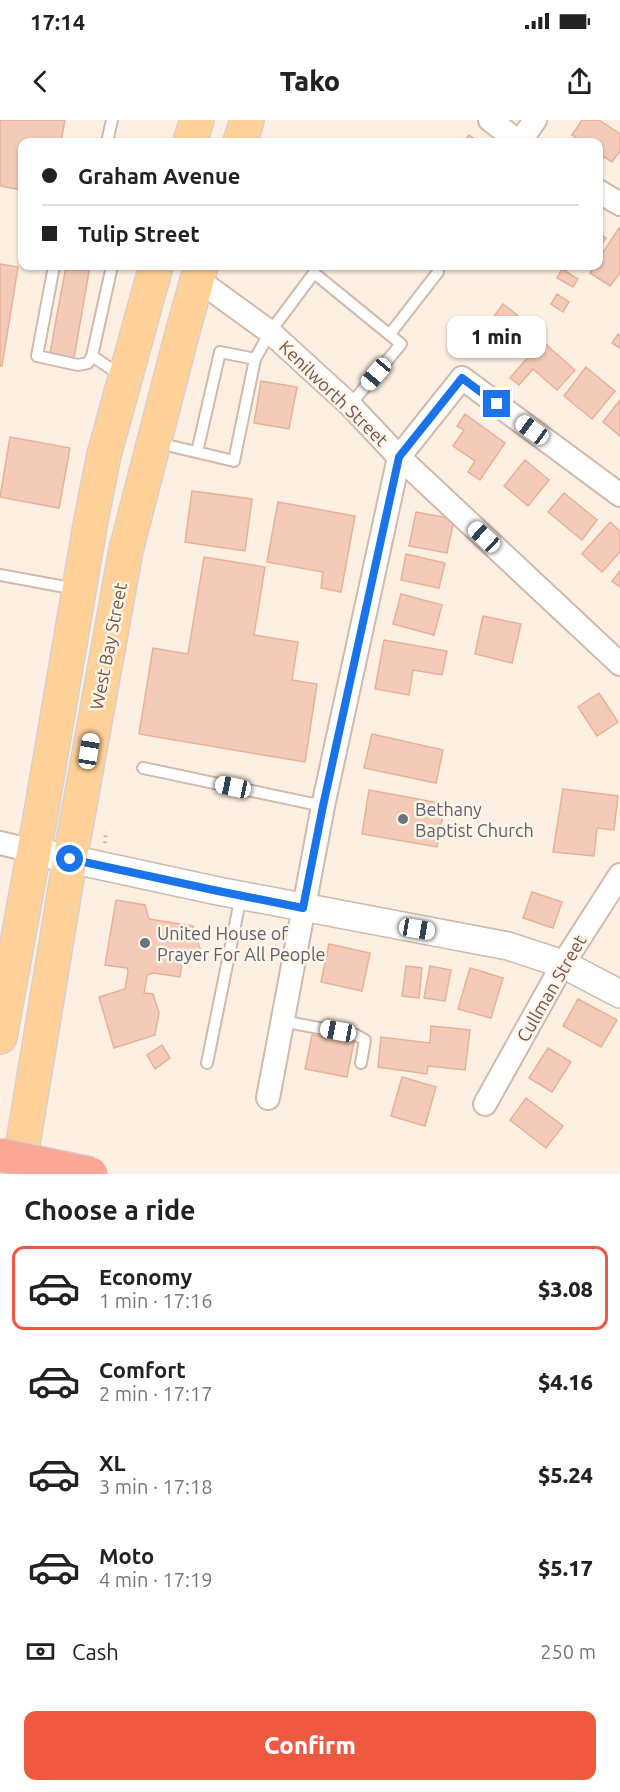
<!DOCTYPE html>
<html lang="en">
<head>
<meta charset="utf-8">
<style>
	body { margin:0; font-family:Ubuntu,sans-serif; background:#f6f6f6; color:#222; height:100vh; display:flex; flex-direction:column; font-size:22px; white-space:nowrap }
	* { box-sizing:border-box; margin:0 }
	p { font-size:20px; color:#767676 }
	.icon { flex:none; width:33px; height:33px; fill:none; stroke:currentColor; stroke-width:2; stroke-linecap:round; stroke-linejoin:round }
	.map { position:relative; height:1054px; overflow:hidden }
	.side { display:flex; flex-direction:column; background:#fff; flex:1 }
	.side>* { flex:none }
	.top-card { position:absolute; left:18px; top:18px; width:585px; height:132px; border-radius:12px; box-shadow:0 2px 4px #0004; display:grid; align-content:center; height:132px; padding:0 24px; background:#fff }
	.end { position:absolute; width:27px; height:27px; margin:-14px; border:8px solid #1a73e8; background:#fff; box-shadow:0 0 0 3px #fff }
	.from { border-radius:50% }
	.bubble { position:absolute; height:42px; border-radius:12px; background:#fff; box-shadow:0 2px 4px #0004; font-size:20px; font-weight:800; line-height:42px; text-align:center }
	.car { position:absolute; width:18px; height:36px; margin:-18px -9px; border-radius:8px; box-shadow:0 0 4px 2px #0007; background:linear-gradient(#fff 24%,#345 0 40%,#fff 0 76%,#345 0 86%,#fff 0) }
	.top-card b { display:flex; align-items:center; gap:21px; height:57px; font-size:22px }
	.top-card b+b { border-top:2px solid #e0e0e0 }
	.top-card i { width:15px; height:15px; background:#222 }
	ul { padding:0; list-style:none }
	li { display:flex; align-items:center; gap:18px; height:84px; margin:0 12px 9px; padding:0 12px; border:3px solid transparent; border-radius:12px }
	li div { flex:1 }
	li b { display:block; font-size:22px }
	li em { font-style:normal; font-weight:800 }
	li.selected { border-color:#ee5940 }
	li>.icon { width:54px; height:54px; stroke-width:1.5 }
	h2 { padding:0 24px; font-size:27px; line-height:72px }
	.pay { display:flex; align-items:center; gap:15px; height:66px; padding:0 24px; font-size:22px }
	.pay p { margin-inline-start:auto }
	.primary-button { display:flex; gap:12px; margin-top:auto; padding:12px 24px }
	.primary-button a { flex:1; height:69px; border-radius:12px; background:#ee5940; color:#fff; font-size:24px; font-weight:800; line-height:69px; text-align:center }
	.status { display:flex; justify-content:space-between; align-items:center; height:42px; padding:0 30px; background:#fff; direction:ltr }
	.status svg { height:16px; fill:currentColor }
	header { display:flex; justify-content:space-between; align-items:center; height:78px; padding:0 24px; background:#fff; font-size:27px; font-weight:800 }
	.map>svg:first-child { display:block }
	.building { fill:#f4cbb8; stroke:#e8b097; stroke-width:1.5 }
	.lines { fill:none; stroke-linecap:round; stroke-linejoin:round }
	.service-casing { stroke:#d1b9ab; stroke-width:14 }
	.minor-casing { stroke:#d1b9ab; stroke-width:26 }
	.tertiary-casing { stroke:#d1b9ab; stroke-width:30 }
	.primary-casing { stroke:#d9cfcb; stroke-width:36 }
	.path { stroke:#d9ae9b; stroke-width:4; stroke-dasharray:1.5 4.5; stroke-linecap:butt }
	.service { stroke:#fff; stroke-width:10 }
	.minor { stroke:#fff; stroke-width:22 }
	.tertiary { stroke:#fff; stroke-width:27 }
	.primary { stroke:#ffd097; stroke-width:33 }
	.motorway-bridge-casing { stroke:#d9cfcb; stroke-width:36; stroke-linecap:butt }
	.motorway-bridge { stroke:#fba795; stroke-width:33 }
	.route { stroke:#1a73e8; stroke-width:8 }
	.worship-dot { fill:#6b7280; stroke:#fff5e9; stroke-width:2 }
	.labels { text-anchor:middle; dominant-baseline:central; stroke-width:5; stroke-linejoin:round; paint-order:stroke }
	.street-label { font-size:18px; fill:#765447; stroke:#fff5e9 }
	.worship-label { font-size:18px; fill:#5b616d; stroke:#fff5e9; text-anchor:start }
</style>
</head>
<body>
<div class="status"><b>17:14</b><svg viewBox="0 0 49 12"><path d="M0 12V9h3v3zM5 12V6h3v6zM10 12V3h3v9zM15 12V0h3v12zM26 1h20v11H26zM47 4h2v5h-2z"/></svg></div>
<header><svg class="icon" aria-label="back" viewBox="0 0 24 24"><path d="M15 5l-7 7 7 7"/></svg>Tako<svg class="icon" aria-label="share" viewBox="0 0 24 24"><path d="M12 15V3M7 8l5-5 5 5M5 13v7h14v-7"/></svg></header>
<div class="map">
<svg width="620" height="1054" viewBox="0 0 620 1054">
	<rect width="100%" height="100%" fill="#fdf0e2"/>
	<path class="building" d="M0,0h65l-4,22h-39v48l-22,-4z
		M582,0h17l21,14v17l-8,11 -14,-9v-11h-16l-10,-7z
		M469,15l10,7 2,-3 4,3h-21z
		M619,108l1,1v44l-10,13 -20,-13 5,-7h3v-6z
		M598,113l8,5 -8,12z
		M0,144l18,3 -16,99h-2z
		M66,146h24l-16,92 -24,-5z
		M562,149l16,10 -5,8 -16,-9z
		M557,174l12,8 -6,10 -12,-8z
		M503,184l33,26 -19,26 -34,-25z
		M618,214l2,2v12l-8,-5z
		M542,221l33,29 -18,20 -24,-21 -14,16 -9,-7z
		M586,247l29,24 -23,28 -28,-23z
		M261,261l36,6 -8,42 -35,-6z
		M620,280v36l-17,-14z
		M465,294l40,29 -25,37 -12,-8 7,-11 -22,-15 11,-16 -7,-4z
		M10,317l60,11 -11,60 -59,-11z
		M525,340l24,20 -21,26 -24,-20z
		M192,371l60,8 -7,52 -60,-9z
		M564,373l33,27 -15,20 -34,-28z
		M278,382l77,14 -14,76 -20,-4 2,-16 -56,-10z
		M416,392l38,7 -7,34 -38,-7z
		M610,402l10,9v21l-18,20 -20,-18z
		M406,434l39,9 -6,25 -38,-8z
		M204,437l61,10 -11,68 44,7 -6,38 25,4 -12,78 -166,-28 14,-86 35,6z
		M620,451v16l-8,-6z
		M401,474l41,11 -8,30 -41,-11z
		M483,496l38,8 -9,39 -37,-9z
		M384,520l63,11 -5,24 -29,-5 -4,25 -34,-6z
		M599,573l19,29 -21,14 -19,-29z
		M372,614l71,16 -7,33 -72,-15z
		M563,669l55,7 -4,34 -17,-2 -3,28 -41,-4z
		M369,670l76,14 -8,43 -75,-13z
		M532,772l30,10 -9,26 -30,-10z
		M116,780l29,5 4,14 44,7 8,26 -1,6 -18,5 -2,14 -26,-4 -7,2 -3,18 9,1 6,19 -4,22 -41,13 -15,-51 26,-8 3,-17 -1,-4 -22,-3z
		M329,824l41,9 -8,38 -41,-9z
		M406,846l16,2 -3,30 -17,-2z
		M430,846l21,4 -6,31 -21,-3z
		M470,848l33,10 -12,40 -33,-9z
		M578,879l39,21 -16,27 -38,-21z
		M431,906l39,4 -5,40 -37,-4 -1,8 -49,-7 3,-30 49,6z
		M312,915l42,7 -7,35 -42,-8z
		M162,925l8,13 -15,11 -8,-14z
		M548,928l23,14 -19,30 -23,-14z
		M402,957l34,10 -11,39 -34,-10z
		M526,978l37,28 -17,22 -36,-28z"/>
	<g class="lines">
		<g class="service-casing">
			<path id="service" d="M107,22l5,-22
				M54,146l-17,90 41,9 10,-2 4,-7 20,-90
				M390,214l48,-62
				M92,236l30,20
				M255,239l15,-27 44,-59 87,71 -51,61
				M158,323l76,18 21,-102 -35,-7 -23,100
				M0,455l76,14
				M143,648l180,38
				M282,901l74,14 9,5 -4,23
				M207,943l34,-167"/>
		</g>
		<g class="minor-casing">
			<path id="minor" d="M490,0l29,22
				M520,22l15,-22
				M598,71l22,13
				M197,159l73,53 80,73 49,52 221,207
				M0,723l33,8
				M268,978l55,-292 76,-349 63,-79 158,117
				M485,984l78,-140 57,-89"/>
		</g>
		<g class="tertiary-casing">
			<path id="tertiary" d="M33,731l185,40 290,55 55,18 57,30"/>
		</g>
		<g class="primary-casing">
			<path id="primary" d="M190,22l7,-22
				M240,22l7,-22
				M0,917l42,-230 49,-287 13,-65 52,-189
				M18,1054l52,-315 56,-309 56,-216 19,-68"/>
		</g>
		<path class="path" d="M105,723l1,-12"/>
		<use href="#service" class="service"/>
		<use href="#minor" class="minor"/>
		<use href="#tertiary" class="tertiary"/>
		<use href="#primary" class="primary"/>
		<g class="motorway-bridge-casing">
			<path id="motorway-bridge" d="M0,1035l91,19"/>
		</g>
		<use href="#motorway-bridge" class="motorway-bridge"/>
	</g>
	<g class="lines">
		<path class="route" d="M70,739l148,32 85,17 20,-102 76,-349 63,-79 35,26"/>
	</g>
	<g class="worship-dot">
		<circle cx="403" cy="699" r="6"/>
		<circle cx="145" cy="823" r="6"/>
	</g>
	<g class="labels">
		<g class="street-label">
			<text transform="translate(334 273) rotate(44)">Kenilworth Street</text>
			<text transform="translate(108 526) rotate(-79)">West Bay Street</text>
			<text transform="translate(551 868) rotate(-60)">Cullman Street</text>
		</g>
		<g class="worship-label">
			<text x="415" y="689">Bethany<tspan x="415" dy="21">Baptist Church</tspan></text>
			<text x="157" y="813">United House of<tspan x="157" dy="21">Prayer For All People</tspan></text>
		</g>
	</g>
</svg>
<i class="end from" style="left:70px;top:739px"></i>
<i class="end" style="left:497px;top:284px"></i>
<div class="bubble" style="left:447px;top:196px;width:99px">1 min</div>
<i class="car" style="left:376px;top:254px;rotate:220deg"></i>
<i class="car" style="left:532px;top:310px;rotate:306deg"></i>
<i class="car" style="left:484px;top:417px;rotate:313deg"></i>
<i class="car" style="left:89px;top:631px;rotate:9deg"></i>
<i class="car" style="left:233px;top:667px;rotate:282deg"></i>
<i class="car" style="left:417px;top:809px;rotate:100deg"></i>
<i class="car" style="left:338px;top:911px;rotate:281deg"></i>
<div class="top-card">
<b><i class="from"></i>Graham Avenue</b>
<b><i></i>Tulip Street</b>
</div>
</div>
<section class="side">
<h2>Choose a ride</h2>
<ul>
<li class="selected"><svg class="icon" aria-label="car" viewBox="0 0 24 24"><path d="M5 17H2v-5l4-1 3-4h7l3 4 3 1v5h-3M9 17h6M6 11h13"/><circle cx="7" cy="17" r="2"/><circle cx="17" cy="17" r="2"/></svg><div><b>Economy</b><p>1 min · 17:16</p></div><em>$3.08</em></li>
<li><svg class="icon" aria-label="car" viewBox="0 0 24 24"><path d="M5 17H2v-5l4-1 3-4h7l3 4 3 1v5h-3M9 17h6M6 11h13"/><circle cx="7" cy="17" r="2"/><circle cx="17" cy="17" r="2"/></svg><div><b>Comfort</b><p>2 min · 17:17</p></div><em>$4.16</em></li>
<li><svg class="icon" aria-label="car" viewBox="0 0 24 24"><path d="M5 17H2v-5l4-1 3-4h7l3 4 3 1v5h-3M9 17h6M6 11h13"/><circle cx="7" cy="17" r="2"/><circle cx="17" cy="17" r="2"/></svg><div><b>XL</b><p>3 min · 17:18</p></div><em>$5.24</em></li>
<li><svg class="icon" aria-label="car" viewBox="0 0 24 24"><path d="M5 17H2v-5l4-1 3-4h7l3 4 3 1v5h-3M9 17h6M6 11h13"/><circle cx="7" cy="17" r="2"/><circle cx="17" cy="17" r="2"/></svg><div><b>Moto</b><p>4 min · 17:19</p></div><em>$5.17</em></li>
</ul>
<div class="pay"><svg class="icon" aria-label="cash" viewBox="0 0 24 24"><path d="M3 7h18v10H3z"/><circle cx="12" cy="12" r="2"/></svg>Cash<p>250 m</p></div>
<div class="primary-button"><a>Confirm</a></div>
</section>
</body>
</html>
